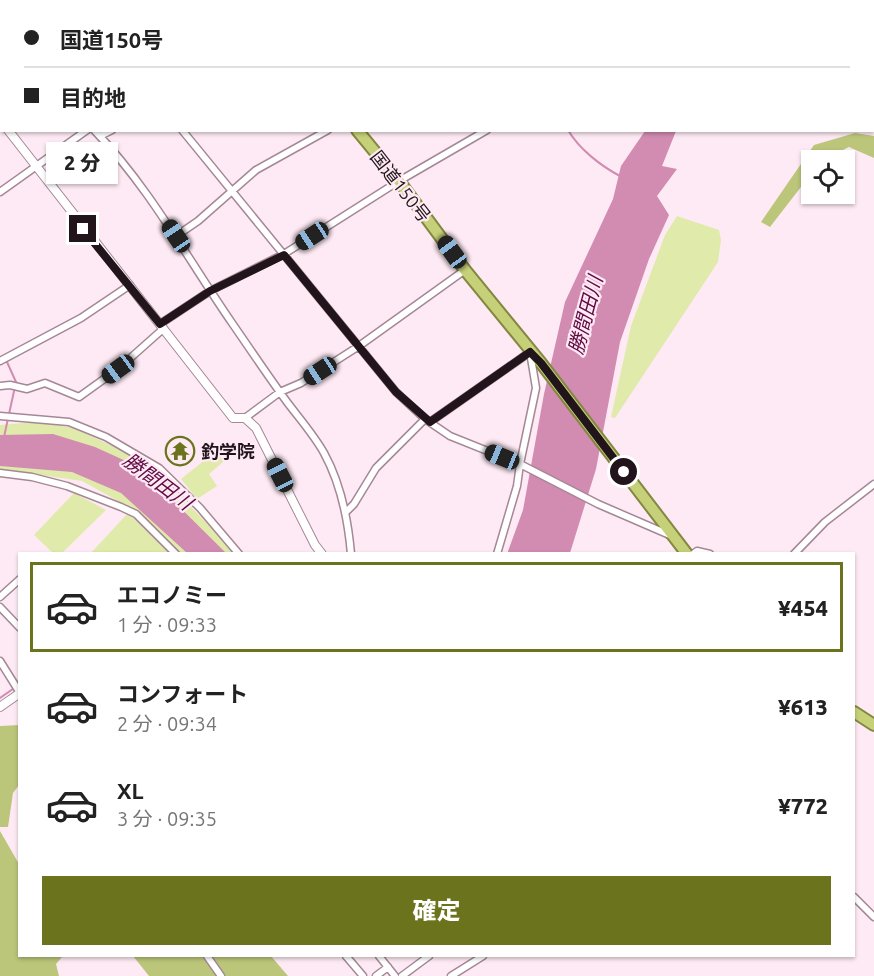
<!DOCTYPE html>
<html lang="ja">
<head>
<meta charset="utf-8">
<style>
	body { margin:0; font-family:Ubuntu,"Noto Sans JP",sans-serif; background:#f2f2f2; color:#222; height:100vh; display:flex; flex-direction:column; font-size:22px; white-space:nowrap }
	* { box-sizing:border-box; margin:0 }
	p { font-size:20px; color:#767676 }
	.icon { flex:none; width:33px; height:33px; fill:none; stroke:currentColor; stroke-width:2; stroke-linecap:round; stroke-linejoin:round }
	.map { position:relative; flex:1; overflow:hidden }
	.sheet { position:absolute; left:18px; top:552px; width:837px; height:405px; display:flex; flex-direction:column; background:#fff; border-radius:0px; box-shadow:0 2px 4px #0004 }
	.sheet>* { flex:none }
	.guide { position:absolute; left:0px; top:0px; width:874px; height:132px; box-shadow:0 2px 4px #0004; display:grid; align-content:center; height:132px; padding:0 24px; background:#fff }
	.controls { position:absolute; left:801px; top:150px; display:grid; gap:12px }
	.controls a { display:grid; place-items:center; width:54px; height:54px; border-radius:0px; background:#fff; box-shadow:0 2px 4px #0004; font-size:30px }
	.end { position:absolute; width:27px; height:27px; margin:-14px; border:8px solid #21151b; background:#fff; box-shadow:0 0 0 3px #fff }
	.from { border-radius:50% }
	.bubble { position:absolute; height:42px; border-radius:0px; background:#fff; box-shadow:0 2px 4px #0004; font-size:20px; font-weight:800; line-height:42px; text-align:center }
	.car { position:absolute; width:18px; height:36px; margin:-18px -9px; border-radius:8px; box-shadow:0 0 4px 2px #0007; background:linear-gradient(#222 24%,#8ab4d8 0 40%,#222 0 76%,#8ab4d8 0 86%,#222 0) }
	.guide b { display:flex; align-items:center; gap:21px; height:57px; font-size:22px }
	.guide b+b { border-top:2px solid #e0e0e0 }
	.guide i { width:15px; height:15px; background:#222 }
	ul { padding:10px 0 0; list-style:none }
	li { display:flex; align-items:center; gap:18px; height:90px; margin:0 12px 9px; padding:0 12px; border:3px solid transparent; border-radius:0px }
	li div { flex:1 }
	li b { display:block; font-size:22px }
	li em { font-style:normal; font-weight:800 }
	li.current { border-color:#6b731c }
	li>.icon { width:54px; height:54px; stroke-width:1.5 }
	.action { display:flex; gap:12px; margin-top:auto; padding:12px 24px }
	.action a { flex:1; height:69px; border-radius:0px; background:#6b731c; color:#fff; font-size:24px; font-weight:800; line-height:69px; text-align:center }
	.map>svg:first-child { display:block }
	.green { fill:#e0eaaa }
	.forest { fill:#bbc67a }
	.water { fill:#d28bb1 }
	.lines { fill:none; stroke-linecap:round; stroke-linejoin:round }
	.stream { stroke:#d28bb1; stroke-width:2 }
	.minor-casing { stroke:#a58796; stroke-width:9 }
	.tertiary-casing { stroke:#a58796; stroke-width:10 }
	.trunk-casing { stroke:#838741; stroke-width:14 }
	.minor { stroke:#fff; stroke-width:6 }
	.tertiary { stroke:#fff; stroke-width:8 }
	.trunk { stroke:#c6d078; stroke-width:10 }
	.route { stroke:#21151b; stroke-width:8 }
	.labels { text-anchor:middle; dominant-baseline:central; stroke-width:4.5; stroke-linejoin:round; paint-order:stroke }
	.street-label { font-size:18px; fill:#21151b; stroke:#feeaf4 }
	.poi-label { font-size:18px; font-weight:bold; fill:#21151b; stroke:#feeaf4; text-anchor:start }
	.water-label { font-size:20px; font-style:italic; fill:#610b44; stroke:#feeaf4 }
</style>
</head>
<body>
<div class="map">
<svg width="874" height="976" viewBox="0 0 874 976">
	<rect width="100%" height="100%" fill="#feeaf4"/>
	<path class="green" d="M677,216l42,14 2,10 -3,22 -103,156 -4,-1 20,-91 34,-91z
		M36,422l38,6 73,34 89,91h-56l-20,-19 -40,-32 -38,-21 -82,-12v-44z
		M231,443l5,8 -27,23 8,12 -20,13 -16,-20 40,-32z
		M74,493l32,17 -44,43h-9l-19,-18z
		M128,513l45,40 -83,1z"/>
	<path class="forest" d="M855,133l19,3v22l-25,-11 -27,13h-10l-1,14 -41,53 -9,-5 53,-77z
		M20,725l-1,60 -6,8 -5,34h-8v-101z
		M0,831l19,33 1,92h43l-7,8 3,12h-59z
		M133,956h138l17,20h-139z"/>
	<path class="water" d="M645,131h31l-14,35 15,3 -20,27 12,19 -20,44 -29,83 -24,127 -26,84 -63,1 16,-44 21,-116 21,-92 48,-103 8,-33z
		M53,434l42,13 44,20 87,86h-39l-66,-60 -49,-21 -72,-6v-31z"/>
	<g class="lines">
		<path class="stream" d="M501,0l1,2
			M568,130c11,19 33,36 52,46
			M4,437l12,-55 -9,-20
			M0,698l20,-14"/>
		<g class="minor-casing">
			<path id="minor" d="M24,0v2
				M79,0l1,2
				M126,0l1,2
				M432,0v2
				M162,2l5,-2
				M683,2l1,-2
				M0,81l2,-1
				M94,130c56,58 93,128 138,193 18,26 36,53 55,79 12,16 27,33 37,51 17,31 24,66 27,101
				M182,130l214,262 29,27 25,17 70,28 78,40 74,32
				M100,136l12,-6
				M0,192l87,-62
				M176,236l22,-15 58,-51 72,-40
				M160,324l50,-33 74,-37 115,-73 88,-51
				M0,361l81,-43 49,-33
				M0,386l10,-1 17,4 18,-6 34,14 39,-28 45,-40
				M0,416l69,6 37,15 53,31 41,40 39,46
				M245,418l35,-26 21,-9 58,-37 106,-76
				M430,422l100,-70 6,36 -16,76 -3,22 -20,68
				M0,473l32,4 35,9 54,21 15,7 40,40
				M345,513l9,-9 22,-36 49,-49
				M693,554l4,-3 13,3
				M794,554l31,-32 49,-38
				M0,597l20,-18
				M0,607l20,21
				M0,661l20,32
				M854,897l20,20
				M207,956l14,20
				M346,956l17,20
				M379,956l16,20
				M376,976l12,-9
				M402,976l27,-20
				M451,976l32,-20"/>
		</g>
		<g class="tertiary-casing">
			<path id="tertiary" d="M0,120l2,2
				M8,130l225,288h12l11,10 59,117 7,9
				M0,707l20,-14"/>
		</g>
		<g class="trunk-casing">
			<path id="trunk" d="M253,0l1,2
				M357,130l42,51 66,89 76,93 146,191
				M854,712l20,13"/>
		</g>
		<use href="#minor" class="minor"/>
		<use href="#tertiary" class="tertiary"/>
		<use href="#trunk" class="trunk"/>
	</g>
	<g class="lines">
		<path class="route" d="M83,229l77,95 50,-33 74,-36 112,137 34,30 100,-70 11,11 83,109"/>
	</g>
	<defs>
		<g id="temple-ring" transform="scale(1.5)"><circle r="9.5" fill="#feeaf4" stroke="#6b731c" stroke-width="1.5"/><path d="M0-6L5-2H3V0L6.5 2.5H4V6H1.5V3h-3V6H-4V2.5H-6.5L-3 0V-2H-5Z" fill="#6b731c"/></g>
	</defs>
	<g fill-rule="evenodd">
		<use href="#temple-ring" x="180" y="451"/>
	</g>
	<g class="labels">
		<g class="street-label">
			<text transform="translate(401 186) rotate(52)">国道150号</text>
		</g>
		<g class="poi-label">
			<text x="201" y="451">釣学院</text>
		</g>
		<g class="water-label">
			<text transform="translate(585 315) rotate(-75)">勝間田川</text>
			<text transform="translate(158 481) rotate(37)">勝間田川</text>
		</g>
	</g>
</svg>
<div class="controls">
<a><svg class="icon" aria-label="locate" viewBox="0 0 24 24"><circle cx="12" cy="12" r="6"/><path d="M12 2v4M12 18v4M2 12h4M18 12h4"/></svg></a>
</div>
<i class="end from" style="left:624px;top:472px"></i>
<i class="end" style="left:83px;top:229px"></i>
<div class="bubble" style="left:46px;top:142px;width:72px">2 分</div>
<i class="car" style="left:176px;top:236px;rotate:326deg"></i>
<i class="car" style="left:312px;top:236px;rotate:237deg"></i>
<i class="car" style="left:452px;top:252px;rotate:324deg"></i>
<i class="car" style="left:118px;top:369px;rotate:234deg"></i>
<i class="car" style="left:320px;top:371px;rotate:237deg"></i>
<i class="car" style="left:502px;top:457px;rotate:292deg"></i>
<i class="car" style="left:280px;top:475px;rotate:333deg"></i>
<div class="guide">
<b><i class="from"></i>国道150号</b>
<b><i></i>目的地</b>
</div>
<section class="sheet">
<ul>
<li class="current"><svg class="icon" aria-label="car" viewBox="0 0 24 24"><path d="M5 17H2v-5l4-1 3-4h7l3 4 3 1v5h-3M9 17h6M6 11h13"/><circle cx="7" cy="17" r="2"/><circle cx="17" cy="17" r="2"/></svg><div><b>エコノミー</b><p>1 分 · 09:33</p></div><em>¥454</em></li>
<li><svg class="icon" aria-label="car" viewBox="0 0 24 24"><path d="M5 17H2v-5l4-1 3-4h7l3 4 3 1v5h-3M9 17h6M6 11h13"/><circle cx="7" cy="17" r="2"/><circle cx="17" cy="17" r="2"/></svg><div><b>コンフォート</b><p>2 分 · 09:34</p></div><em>¥613</em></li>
<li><svg class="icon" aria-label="car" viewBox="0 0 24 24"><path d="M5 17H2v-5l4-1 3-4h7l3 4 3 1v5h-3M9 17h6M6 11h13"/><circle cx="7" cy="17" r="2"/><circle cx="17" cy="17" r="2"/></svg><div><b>XL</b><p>3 分 · 09:35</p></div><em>¥772</em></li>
</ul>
<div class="action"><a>確定</a></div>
</section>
</div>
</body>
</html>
